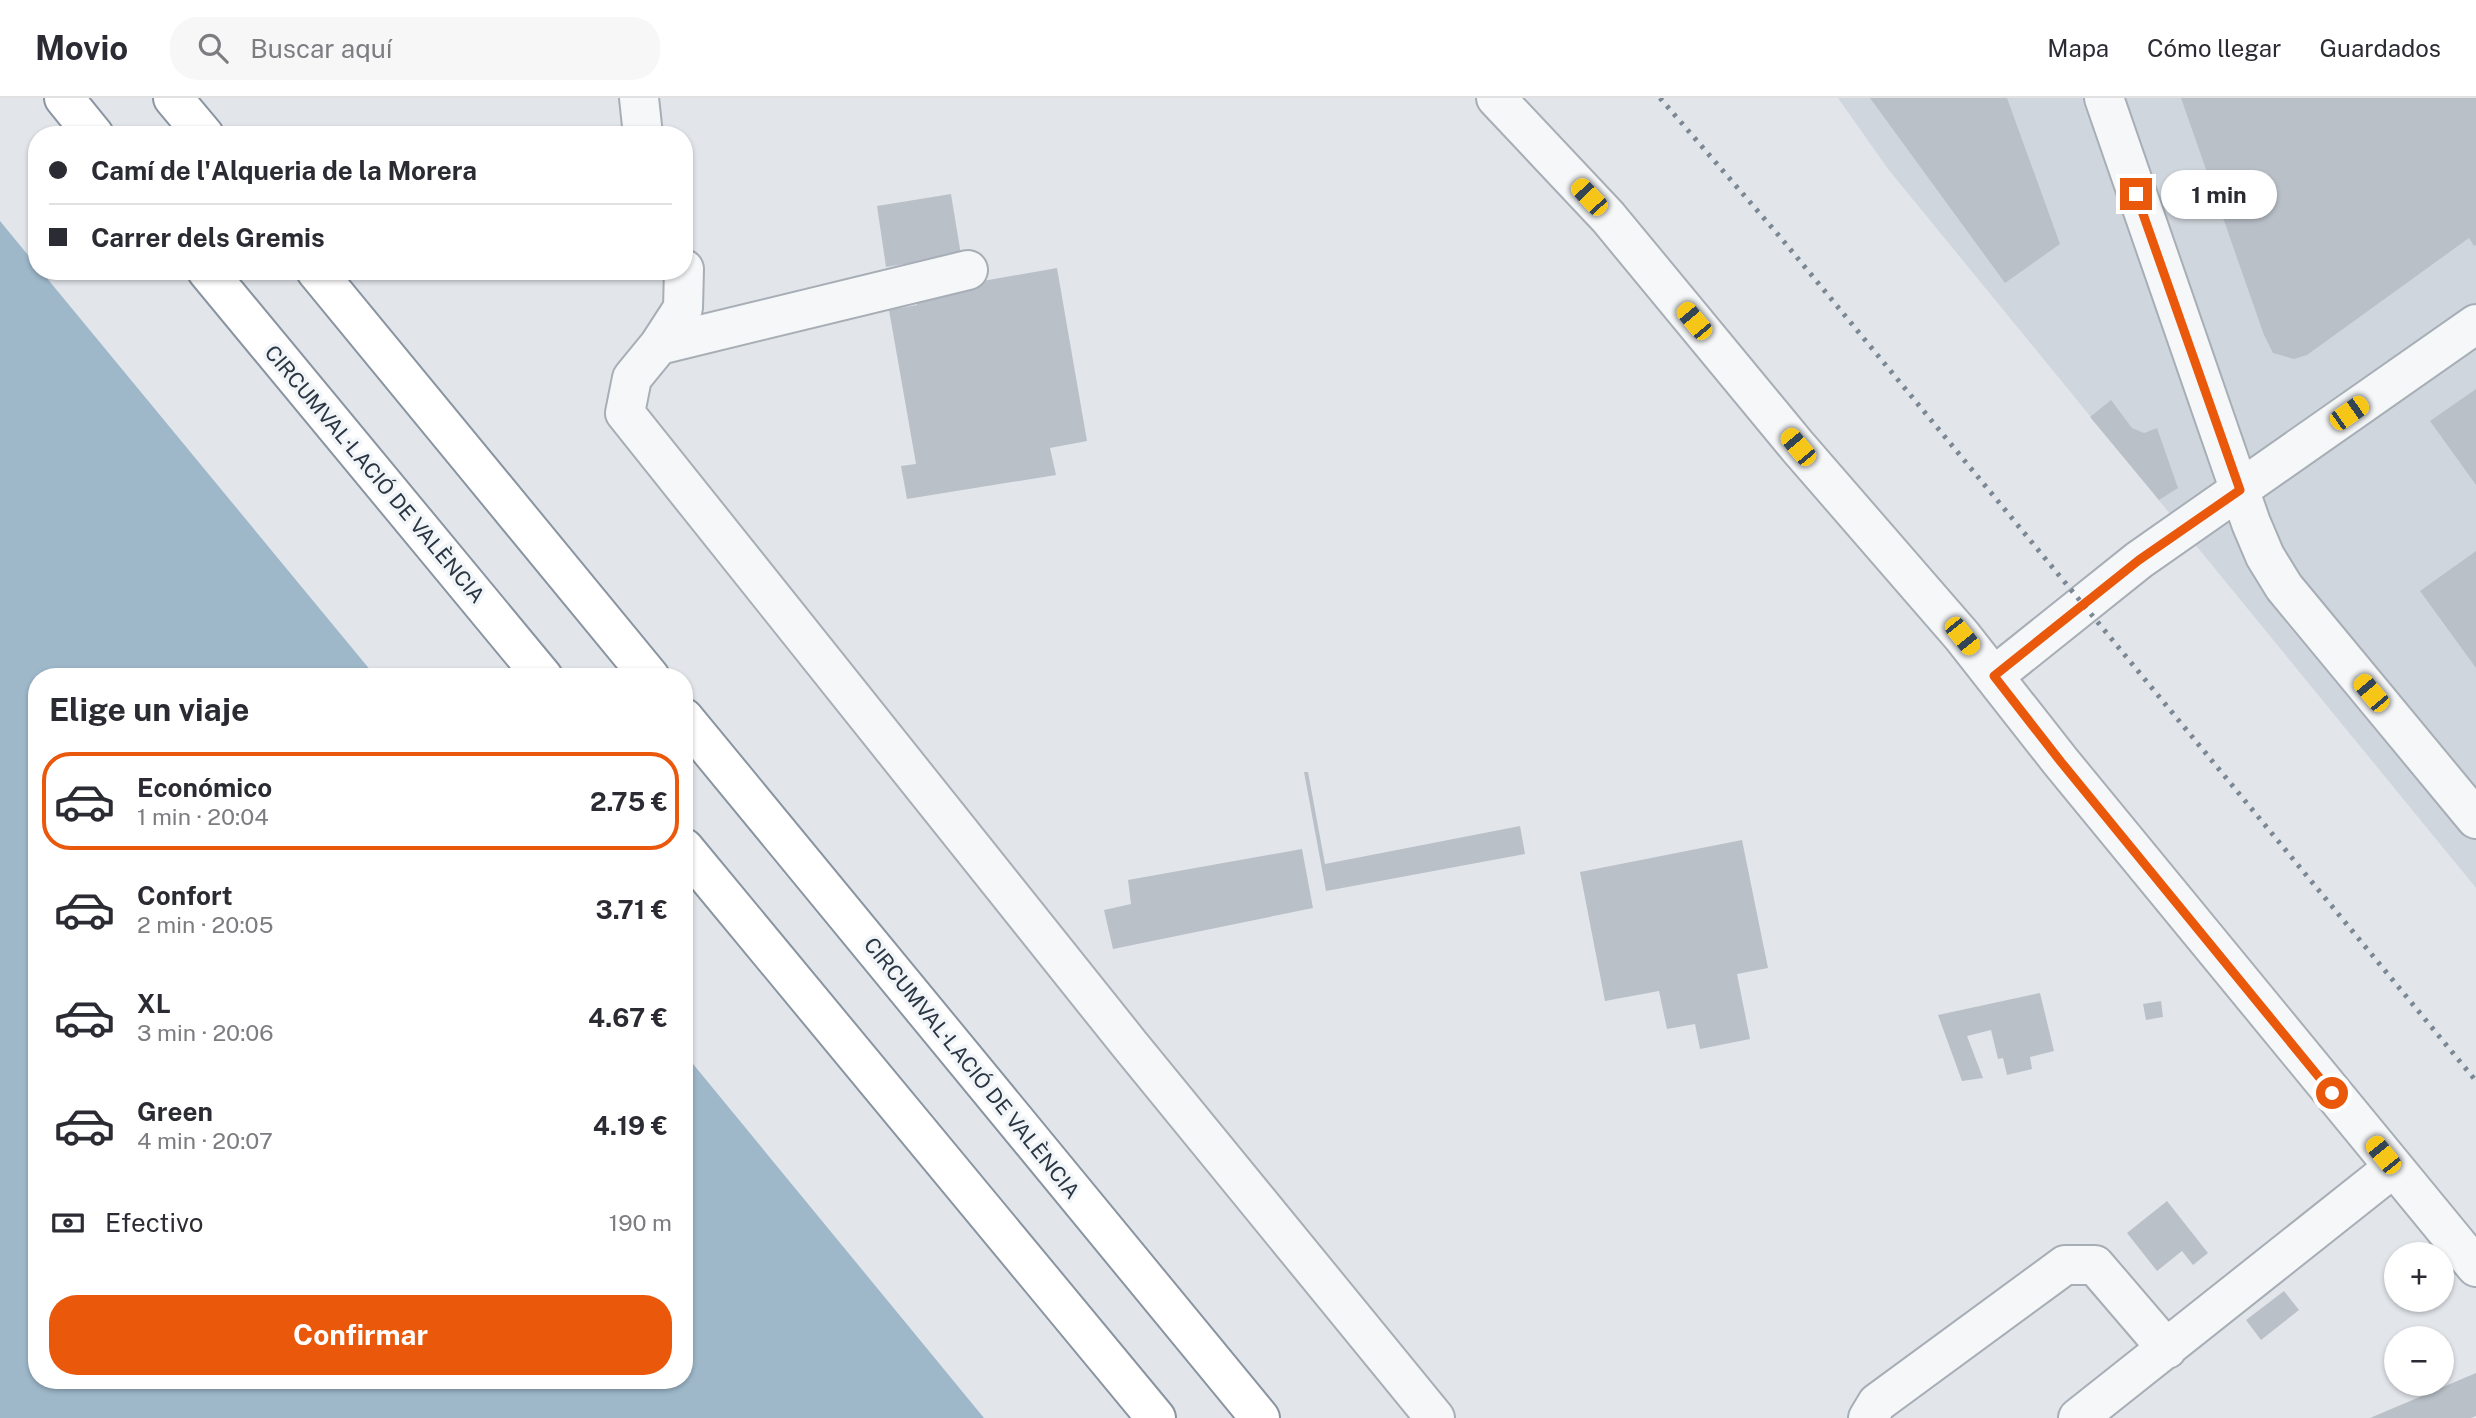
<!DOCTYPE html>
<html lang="es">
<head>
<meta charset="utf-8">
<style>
	body { margin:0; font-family:"Public Sans",sans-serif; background:#f7f7f7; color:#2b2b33; height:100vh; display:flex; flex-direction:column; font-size:26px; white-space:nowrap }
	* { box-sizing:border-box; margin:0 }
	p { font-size:23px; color:#7c7c81 }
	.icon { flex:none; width:38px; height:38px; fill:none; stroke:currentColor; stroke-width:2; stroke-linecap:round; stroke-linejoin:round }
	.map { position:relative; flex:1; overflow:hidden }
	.details { position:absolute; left:28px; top:570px; width:665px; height:721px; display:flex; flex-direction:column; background:#fff; border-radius:28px; box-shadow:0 2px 5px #0004 }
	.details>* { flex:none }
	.banner { position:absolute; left:28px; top:28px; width:665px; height:154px; border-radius:28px; box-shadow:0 2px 5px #0004; display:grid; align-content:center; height:154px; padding:0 21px; background:#fff }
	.tools { position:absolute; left:2384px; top:1144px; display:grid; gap:14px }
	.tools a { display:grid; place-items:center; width:70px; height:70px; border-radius:50%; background:#fff; box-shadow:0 2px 5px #0004; font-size:35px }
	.end { position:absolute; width:32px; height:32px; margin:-16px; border:9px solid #ea580c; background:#fff; box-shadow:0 0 0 4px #fff }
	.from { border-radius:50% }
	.bubble { position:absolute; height:49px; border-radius:24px; background:#fff; box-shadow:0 2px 5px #0004; font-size:23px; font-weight:700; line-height:49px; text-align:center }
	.car { position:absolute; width:21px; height:42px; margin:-21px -10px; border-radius:9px; box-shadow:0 0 5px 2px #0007; background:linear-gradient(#f5c518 24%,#345 0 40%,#f5c518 0 76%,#345 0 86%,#f5c518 0) }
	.banner b { display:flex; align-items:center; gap:24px; height:66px; font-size:26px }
	.banner b+b { border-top:2px solid #e1e1e2 }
	.banner i { width:18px; height:18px; background:#2b2b33 }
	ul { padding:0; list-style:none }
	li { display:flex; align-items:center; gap:21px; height:98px; margin:0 14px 10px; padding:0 7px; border:4px solid transparent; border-radius:28px }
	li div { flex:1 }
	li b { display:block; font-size:26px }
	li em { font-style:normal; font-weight:700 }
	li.on { border-color:#ea580c }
	li>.icon { width:63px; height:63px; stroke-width:1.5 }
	h2 { padding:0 21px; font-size:32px; line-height:84px }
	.pay { display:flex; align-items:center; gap:18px; height:77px; padding:0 21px; font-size:26px }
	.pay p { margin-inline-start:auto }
	.cta { display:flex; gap:14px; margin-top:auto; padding:14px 21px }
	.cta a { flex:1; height:80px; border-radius:28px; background:#ea580c; color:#fff; font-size:28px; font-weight:700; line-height:80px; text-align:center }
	header { display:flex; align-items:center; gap:42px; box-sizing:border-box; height:98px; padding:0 35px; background:#fff; border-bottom:2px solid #e1e1e2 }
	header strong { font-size:33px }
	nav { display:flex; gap:38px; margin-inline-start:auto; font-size:24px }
	.search { width:490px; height:63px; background:#f7f7f7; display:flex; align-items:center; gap:18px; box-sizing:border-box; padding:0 24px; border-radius:28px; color:#7c7c81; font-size:26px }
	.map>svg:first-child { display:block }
	.built { fill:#d0d6dd }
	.water { fill:#9eb8ca }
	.building { fill:#bac0c8 }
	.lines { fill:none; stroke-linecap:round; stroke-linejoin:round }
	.minor-casing { stroke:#a7aeb5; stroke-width:42 }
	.highway-casing { stroke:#8a95a1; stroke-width:42 }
	.minor { stroke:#f5f7f9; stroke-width:38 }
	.highway { stroke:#fff; stroke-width:38 }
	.rail { stroke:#7c8794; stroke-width:5; stroke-dasharray:3.5 7; stroke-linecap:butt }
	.route { stroke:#ea580c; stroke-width:9 }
	.labels { text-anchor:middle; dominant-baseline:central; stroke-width:7; stroke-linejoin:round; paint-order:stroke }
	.street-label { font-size:21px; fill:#2a3643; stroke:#f2f5f8 }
</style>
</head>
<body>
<header>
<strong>Movio</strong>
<div class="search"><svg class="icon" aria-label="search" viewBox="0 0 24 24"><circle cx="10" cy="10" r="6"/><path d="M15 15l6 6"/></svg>Buscar aquí</div>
<nav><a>Mapa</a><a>Cómo llegar</a><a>Guardados</a></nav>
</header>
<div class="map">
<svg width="2476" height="1320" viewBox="0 0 2476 1320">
	<rect width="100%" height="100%" fill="#e2e6eb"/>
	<path class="built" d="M1838,0h638v790l-588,-719z"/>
	<path class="water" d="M0,123l37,45v5h4l335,406h-339v704h647v-328l300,365h-984z"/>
	<path class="building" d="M1870,0h137l53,146 -55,39z
		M2181,0h295v147l-2,1 -5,-8 -162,117 -13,4 -21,-6 -9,-18z
		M951,96l10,61 -75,12 -9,-61z
		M1057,170l30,173 -37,7 6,27 -149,24 -6,-33 15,-2 -27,-154 28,-5 -2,-12z
		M2476,291v96l-46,-64z
		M2111,302l21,28 12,5 13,-5 21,60 -19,12 -69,-83z
		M2476,453v117l-56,-77z
		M1304,674h4l17,92 195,-38 5,28 -199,37z
		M1742,742l26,128 -31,6 13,65 -50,10 -5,-25 -28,5 -8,-38 -54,10 -25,-129z
		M1302,751l11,59 -200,41 -9,-39 27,-6 -3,-24z
		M2040,895l14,58 -24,6 2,12 -25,6 -4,-17 -5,1 -7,-29 -24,6 16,42 -21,3 -24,-66z
		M2161,903l2,16 -17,3 -3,-16z
		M2167,1103l41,52 -15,12 -11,-14 -25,20 -30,-38z
		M2284,1193l15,19 -38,30 -15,-20z
		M2476,1275v43l-5,2h-101z"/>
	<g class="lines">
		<g class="minor-casing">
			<path id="minor" d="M639,0l4,37
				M1496,0l112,119 190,230 164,189 99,126 415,505
				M2104,0l147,425 14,33 19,31 192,232
				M684,171l-1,39 -24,37 -27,33 -7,35 505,632 305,373
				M659,247l309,-75
				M1994,578l145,-116 337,-236
				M1868,1320l9,-15 188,-138h30l72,84
				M2078,1320l315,-250"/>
		</g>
		<g class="highway-casing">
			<path id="highway" d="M64,0l30,37
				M173,0l31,37
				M207,173l336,406
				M316,173l334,406
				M684,620l576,700
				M684,750l472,570"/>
		</g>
		<use href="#minor" class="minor"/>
		<use href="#highway" class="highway"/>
		<path class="rail" d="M1660,0l121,140 695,843"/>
	</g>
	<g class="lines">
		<path class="route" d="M2136,96l104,296 -101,70 -145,116 67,86 271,331"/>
	</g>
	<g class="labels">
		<g class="street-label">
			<text transform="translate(375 376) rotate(50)">CIRCUMVAL·LACIÓ DE VALÈNCIA</text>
			<text transform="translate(972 970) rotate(51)">CIRCUMVAL·LACIÓ DE VALÈNCIA</text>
		</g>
	</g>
</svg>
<div class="tools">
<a>+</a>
<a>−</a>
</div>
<i class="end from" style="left:2332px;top:995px"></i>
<i class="end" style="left:2136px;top:96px"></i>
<div class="bubble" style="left:2161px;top:72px;width:116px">1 min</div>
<i class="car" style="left:1589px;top:99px;rotate:317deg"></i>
<i class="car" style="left:1694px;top:223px;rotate:320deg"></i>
<i class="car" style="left:2349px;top:315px;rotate:55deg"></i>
<i class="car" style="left:1798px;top:349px;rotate:320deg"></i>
<i class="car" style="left:1962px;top:538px;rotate:141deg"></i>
<i class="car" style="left:2371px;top:595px;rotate:320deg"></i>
<i class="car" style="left:2383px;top:1057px;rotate:321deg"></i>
<div class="banner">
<b><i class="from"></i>Camí de l'Alqueria de la Morera</b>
<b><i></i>Carrer dels Gremis</b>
</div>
<section class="details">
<h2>Elige un viaje</h2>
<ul>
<li class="on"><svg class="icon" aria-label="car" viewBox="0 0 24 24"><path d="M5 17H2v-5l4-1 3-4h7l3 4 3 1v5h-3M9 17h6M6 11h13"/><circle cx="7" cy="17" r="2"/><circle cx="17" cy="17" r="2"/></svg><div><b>Económico</b><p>1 min · 20:04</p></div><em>2.75 €</em></li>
<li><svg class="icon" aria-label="car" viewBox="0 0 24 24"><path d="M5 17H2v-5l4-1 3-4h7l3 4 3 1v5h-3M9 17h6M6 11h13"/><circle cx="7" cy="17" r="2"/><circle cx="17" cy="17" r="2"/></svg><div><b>Confort</b><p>2 min · 20:05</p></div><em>3.71 €</em></li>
<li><svg class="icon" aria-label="car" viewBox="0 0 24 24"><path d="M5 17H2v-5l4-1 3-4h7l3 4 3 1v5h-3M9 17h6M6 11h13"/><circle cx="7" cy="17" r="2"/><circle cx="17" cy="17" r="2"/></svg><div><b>XL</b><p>3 min · 20:06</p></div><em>4.67 €</em></li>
<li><svg class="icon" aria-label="car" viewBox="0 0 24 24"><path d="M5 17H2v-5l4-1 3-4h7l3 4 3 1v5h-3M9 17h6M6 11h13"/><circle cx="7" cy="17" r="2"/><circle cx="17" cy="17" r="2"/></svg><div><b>Green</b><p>4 min · 20:07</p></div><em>4.19 €</em></li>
</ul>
<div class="pay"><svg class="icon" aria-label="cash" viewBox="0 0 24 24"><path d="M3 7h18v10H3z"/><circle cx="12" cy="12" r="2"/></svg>Efectivo<p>190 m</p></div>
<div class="cta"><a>Confirmar</a></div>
</section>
</div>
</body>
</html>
